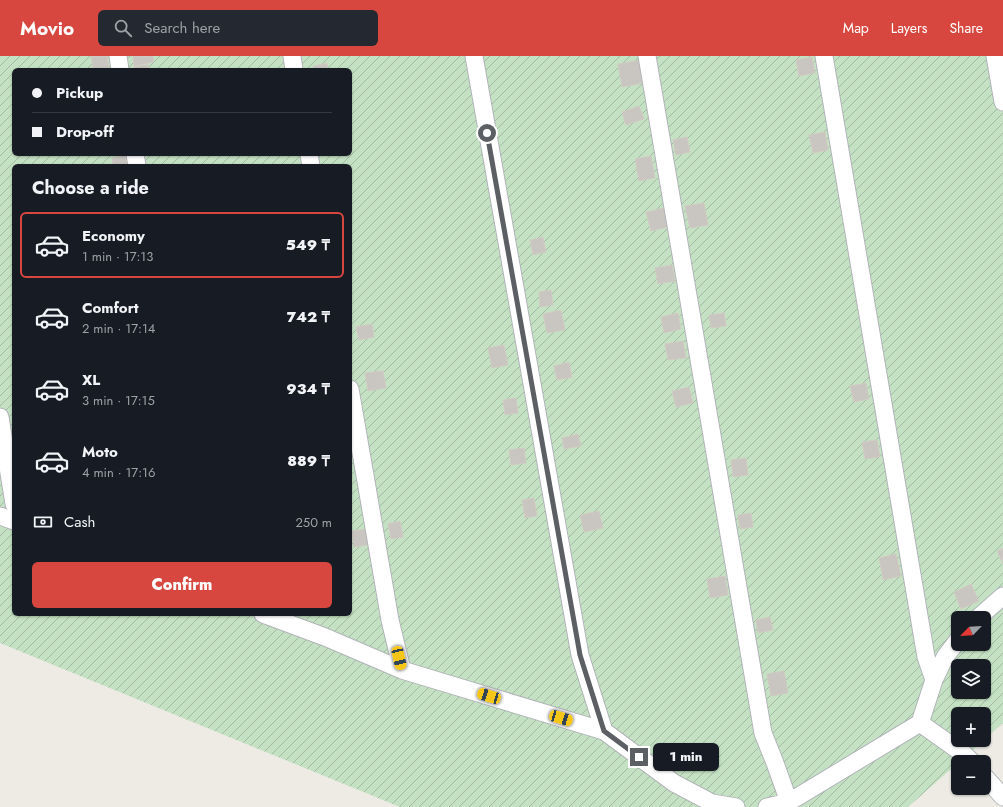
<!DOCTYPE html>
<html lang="en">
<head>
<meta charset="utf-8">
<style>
	body { margin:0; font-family:Jost,sans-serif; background:#242831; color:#f1f3f6; height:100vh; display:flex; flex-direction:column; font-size:15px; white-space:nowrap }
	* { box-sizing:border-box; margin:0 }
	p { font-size:13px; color:#9ea1a6 }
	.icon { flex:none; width:22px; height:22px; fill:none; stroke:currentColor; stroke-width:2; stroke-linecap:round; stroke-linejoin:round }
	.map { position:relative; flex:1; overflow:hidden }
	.side { position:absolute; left:12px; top:108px; width:340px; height:452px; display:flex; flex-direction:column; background:#171b24; border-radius:6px; box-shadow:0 1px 3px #0004 }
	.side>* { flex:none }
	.hud { position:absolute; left:12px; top:12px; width:340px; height:88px; border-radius:6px; box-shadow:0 1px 3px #0004; display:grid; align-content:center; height:88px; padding:0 20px; background:#171b24 }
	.needle { width:26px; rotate:245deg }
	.fabs { position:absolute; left:951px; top:555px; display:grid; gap:8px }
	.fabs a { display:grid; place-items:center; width:40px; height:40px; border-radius:6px; background:#171b24; box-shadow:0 1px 3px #0004; font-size:20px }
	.end { position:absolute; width:18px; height:18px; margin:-9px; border:5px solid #5c5f63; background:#fff; box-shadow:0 0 0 2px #fff }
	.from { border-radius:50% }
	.bubble { position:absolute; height:28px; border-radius:6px; background:#171b24; box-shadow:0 1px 3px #0004; font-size:13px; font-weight:800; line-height:28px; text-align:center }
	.car { position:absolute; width:12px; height:24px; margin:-12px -6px; border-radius:5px; box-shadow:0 0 3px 1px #0007; background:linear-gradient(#f5c518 24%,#345 0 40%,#f5c518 0 76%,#345 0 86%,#f5c518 0) }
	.hud b { display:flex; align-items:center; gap:14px; height:38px; font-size:15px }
	.hud b+b { border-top:1px solid #363941 }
	.hud i { width:10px; height:10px; background:#f1f3f6 }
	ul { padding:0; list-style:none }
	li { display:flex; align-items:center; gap:12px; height:66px; margin:0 8px 6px; padding:0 12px; border:2px solid transparent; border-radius:6px }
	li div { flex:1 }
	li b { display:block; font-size:15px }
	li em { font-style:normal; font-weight:800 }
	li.on { border-color:#d8473f }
	li>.icon { width:36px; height:36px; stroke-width:1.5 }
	h2 { padding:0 20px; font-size:18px; line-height:48px }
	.pay { display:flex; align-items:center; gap:10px; height:44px; padding:0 20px; font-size:15px }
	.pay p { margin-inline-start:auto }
	.action { display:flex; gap:8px; margin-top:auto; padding:8px 20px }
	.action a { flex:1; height:46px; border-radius:6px; background:#d8473f; color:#fff; font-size:16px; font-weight:800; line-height:46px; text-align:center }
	header { display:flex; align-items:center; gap:24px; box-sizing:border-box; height:56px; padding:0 20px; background:#d8473f; color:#fff }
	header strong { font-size:19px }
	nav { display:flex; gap:22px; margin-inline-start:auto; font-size:14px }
	.search { width:280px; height:36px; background:#242831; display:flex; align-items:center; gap:10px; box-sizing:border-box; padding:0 14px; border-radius:6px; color:#9ea1a6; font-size:15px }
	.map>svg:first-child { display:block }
	.garden { fill:url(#garden-furrows); fill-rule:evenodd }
	.building { fill:#c9c6c1; stroke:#d1ccc3 }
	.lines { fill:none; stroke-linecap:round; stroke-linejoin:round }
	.minor-casing { stroke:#b1b4b8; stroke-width:19 }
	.minor { stroke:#fff; stroke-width:17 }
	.route { stroke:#5c5f63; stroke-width:5 }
</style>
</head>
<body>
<header>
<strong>Movio</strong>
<div class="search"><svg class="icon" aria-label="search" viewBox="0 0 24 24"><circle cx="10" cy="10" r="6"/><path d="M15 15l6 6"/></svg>Search here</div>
<nav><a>Map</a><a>Layers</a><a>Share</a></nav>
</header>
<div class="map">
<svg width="1003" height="751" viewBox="0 0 1003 751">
	<defs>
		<pattern id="garden-furrows" width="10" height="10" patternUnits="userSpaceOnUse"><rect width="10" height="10" fill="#c4e2c3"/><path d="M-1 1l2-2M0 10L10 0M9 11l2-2" fill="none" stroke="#a2baa2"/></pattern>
	</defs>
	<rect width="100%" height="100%" fill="#edebe4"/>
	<path class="garden" d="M0,0h1003v667l-19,17v-26h-26v26h26l-76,67h-508l-400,-164zM14,14h336v84h-336zM14,110h336v448h-336zM958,562h26v26h-26zM958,610h26v26h-26z"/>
	<path class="building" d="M91,0h16l2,12 -16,2z
		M133,0h20l1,6 -20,4z
		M812,1l3,16 -16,3 -3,-16z
		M640,4l4,23 -22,4 -4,-23z
		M327,7l1,7h-14l-1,-4z
		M148,9l1,5h-14l-1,-3z
		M639,50l5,13 -18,6 -4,-13z
		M825,76l3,18 -15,3 -4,-18z
		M687,81l3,15 -14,3 -3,-15z
		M125,99l2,11h-14l-1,-8z
		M651,100l4,22 -16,3 -4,-22z
		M704,147l4,22 -18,3 -5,-22z
		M664,152l4,19 -17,4 -5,-19z
		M543,181l3,15 -13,3 -3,-15z
		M672,209l3,16 -17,3 -3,-16z
		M551,234l2,15 -13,2 -1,-15z
		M561,254l4,20 -18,3 -4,-19z
		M678,257l3,16 -17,4 -3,-16z
		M724,257l2,13 -15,2 -2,-13z
		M372,268l2,13 -15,3 -3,-13z
		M683,285l3,17 -18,2 -3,-16z
		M504,289l4,20 -16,3 -4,-20z
		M569,306l3,15 -15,3 -3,-14z
		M383,315l3,17 -18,3 -3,-18z
		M866,327l3,16 -15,3 -4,-16z
		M689,331l4,16 -17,4 -4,-16z
		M516,342l2,15 -13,2 -2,-15z
		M578,378l3,12 -17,3 -2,-11z
		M877,384l3,17 -15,2 -3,-17z
		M524,392l2,15 -15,2 -2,-15z
		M746,402l2,17 -15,2 -2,-17z
		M534,442l3,18 -12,2 -3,-18z
		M599,455l4,17 -19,4 -4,-17z
		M751,457l2,14 -13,2 -2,-14z
		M400,465l3,16 -12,2 -3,-15z
		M366,473l2,16 -14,2 -2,-16z
		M1003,492v16l-6,-13z
		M896,498l5,22 -18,4 -4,-22z
		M725,520l3,19 -18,3 -3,-19z
		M971,528l8,17 -18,8 -7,-17z
		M770,561l3,13 -15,3 -2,-13z
		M784,615l4,22 -17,3 -4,-22z"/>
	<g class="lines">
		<g class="minor-casing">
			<path id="minor" d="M118,0l2,14
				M292,0l2,14
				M474,0l106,599 24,76
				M647,0l116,677 12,30 14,39
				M824,0l102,601 8,23
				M995,0l8,46
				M135,98l2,12
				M309,98l2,12
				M350,333l40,231 12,50
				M0,361l14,87
				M0,460l14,5
				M263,558l62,23 77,33 202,61 70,52 38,20 24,4
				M978,562l25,-22
				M920,667l45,32 7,7
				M984,720l19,21
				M767,751l22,-5 131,-79 14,-43 11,-23 13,-17"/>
		</g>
		<use href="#minor" class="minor"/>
	</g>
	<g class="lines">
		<path class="route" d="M487,77l93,522 24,76 35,26"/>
	</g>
</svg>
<div class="fabs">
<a><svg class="needle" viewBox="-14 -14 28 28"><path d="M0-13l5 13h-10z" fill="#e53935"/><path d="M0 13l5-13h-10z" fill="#9ea1a6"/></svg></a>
<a><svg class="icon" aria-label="layers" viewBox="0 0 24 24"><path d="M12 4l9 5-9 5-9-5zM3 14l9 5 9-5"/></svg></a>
<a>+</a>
<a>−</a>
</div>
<i class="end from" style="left:487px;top:77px"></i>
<i class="end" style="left:639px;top:701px"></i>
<div class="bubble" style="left:653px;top:687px;width:66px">1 min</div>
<i class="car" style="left:399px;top:602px;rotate:167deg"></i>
<i class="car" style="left:489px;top:640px;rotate:287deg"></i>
<i class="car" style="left:561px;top:662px;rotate:107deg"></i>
<div class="hud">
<b><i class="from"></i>Pickup</b>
<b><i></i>Drop-off</b>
</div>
<section class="side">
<h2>Choose a ride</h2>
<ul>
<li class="on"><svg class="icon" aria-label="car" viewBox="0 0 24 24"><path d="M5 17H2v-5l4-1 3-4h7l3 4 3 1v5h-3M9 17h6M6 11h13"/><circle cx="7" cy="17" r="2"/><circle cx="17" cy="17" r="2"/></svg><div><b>Economy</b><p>1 min · 17:13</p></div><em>549 ₸</em></li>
<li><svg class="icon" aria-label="car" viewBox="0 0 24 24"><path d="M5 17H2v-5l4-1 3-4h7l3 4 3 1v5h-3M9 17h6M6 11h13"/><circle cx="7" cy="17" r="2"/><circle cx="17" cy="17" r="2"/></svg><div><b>Comfort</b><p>2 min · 17:14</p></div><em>742 ₸</em></li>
<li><svg class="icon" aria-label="car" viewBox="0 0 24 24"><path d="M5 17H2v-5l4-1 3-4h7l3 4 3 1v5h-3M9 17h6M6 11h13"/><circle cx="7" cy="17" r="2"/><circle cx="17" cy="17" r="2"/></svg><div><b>XL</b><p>3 min · 17:15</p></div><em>934 ₸</em></li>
<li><svg class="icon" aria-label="car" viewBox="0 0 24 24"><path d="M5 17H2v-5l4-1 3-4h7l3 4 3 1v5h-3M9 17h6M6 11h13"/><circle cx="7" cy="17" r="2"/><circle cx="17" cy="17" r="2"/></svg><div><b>Moto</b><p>4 min · 17:16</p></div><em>889 ₸</em></li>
</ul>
<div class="pay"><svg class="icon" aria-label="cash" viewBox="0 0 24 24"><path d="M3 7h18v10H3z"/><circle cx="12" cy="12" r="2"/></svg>Cash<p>250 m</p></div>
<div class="action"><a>Confirm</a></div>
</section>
</div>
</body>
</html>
